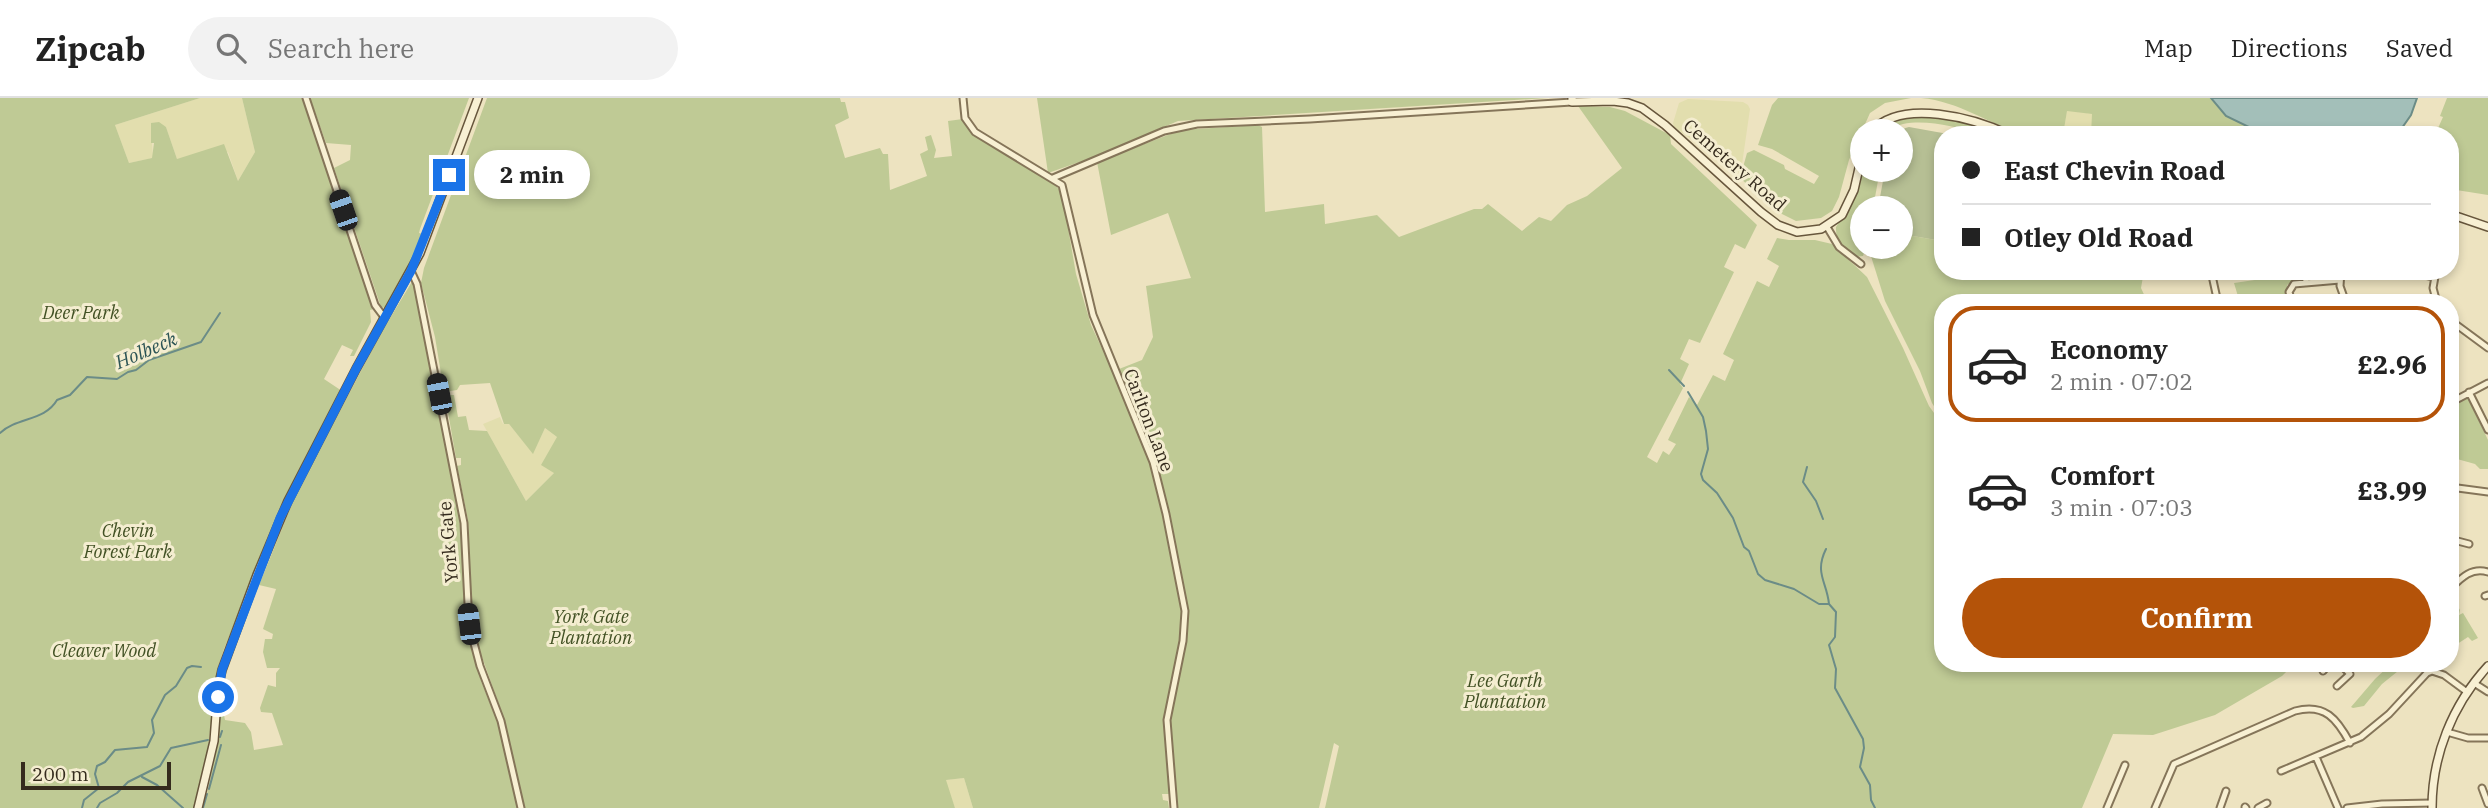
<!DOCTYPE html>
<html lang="en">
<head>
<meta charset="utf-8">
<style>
	body { margin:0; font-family:"IBM Plex Serif",serif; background:#f2f2f2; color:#222; height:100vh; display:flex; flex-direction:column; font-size:26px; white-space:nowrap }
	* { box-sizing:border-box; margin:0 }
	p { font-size:23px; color:#767676 }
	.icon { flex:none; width:38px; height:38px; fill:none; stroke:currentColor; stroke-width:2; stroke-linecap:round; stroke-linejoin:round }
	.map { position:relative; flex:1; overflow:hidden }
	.sheet { position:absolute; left:1934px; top:196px; width:525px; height:378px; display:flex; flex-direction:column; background:#fff; border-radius:28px; box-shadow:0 4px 10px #0003 }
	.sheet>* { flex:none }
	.banner { position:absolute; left:1934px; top:28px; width:525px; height:154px; border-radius:28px; box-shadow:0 4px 10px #0003; display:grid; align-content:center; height:154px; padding:0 28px; background:#fff }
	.buttons { position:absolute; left:1850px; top:21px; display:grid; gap:14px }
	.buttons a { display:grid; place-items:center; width:63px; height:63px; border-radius:50%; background:#fff; box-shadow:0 4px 10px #0003; font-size:35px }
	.scale { position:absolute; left:21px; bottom:18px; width:150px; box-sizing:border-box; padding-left:7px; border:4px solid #352b1d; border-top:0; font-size:19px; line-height:24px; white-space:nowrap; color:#352b1d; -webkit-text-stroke:5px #f4edd0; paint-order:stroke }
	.end { position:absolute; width:32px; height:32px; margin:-16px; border:9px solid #1a73e8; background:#fff; box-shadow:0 0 0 4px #fff }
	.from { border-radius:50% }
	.bubble { position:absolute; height:49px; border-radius:24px; background:#fff; box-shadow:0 4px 10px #0003; font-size:23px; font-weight:700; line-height:49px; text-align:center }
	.car { position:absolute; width:21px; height:42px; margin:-21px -10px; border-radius:9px; box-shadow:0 0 5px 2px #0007; background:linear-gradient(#222 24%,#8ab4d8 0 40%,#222 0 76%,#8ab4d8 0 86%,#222 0) }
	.banner b { display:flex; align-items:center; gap:24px; height:66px; font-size:26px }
	.banner b+b { border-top:2px solid #e0e0e0 }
	.banner i { width:18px; height:18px; background:#222 }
	ul { padding:12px 0 0; list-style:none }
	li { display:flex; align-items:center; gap:21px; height:116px; margin:0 14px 10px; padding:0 14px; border:4px solid transparent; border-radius:28px }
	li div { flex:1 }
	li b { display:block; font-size:26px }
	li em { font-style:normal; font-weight:700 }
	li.current { border-color:#b45309 }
	li>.icon { width:63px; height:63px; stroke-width:1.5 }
	.action { display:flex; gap:14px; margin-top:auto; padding:14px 28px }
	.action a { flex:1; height:80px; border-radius:42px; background:#b45309; color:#fff; font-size:28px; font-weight:700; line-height:80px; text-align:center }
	header { display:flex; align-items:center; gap:42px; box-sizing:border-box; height:98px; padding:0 35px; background:#fff; border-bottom:2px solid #e0e0e0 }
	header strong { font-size:33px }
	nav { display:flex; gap:38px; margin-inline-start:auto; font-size:24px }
	.search { width:490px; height:63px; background:#f2f2f2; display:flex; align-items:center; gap:18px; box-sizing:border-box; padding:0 24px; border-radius:38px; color:#767676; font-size:26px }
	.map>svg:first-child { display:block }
	.farmland { fill:#e2deae }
	.green { fill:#bfca95 }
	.cemetery { fill:#b6bf94 }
	.water { fill:#a3bfb9; stroke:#6b8c87; stroke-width:2 }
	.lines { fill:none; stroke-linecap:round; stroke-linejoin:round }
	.stream { stroke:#6b8c87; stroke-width:2 }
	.street-casing { stroke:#857559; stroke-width:9 }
	.secondary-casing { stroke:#67563c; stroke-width:10 }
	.street { stroke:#f8f0d3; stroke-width:5 }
	.secondary { stroke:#f8f0d3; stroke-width:7 }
	.route { stroke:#1a73e8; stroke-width:9 }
	.labels { text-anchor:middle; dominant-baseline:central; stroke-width:6; stroke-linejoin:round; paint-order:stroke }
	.street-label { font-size:18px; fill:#352b1d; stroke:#f4edd0 }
	.park-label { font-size:18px; font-style:italic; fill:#425124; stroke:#f4edd0 }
	.water-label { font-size:19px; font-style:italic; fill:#2c5455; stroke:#f4edd0 }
</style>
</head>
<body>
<header>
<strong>Zipcab</strong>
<div class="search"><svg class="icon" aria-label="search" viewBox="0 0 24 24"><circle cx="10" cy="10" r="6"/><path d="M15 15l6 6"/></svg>Search here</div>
<nav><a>Map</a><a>Directions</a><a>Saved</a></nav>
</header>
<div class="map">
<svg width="2488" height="710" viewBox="0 0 2488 710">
	<rect width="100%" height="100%" fill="#ede3c0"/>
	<path class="farmland" d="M200,0h42l13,54 -17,29 -10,-29 -51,7 -11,-32 -15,-4 2,35 -24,5 -14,-38z
		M1688,1l55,3 5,3 2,4 -10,69 -19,-18 -47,-33 -1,-4 6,-20z
		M2067,12l26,4 -2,21h-28z
		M500,319l3,7 5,-1 25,30 12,-25 12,9 -3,36 -28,28 -43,-77z
		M964,680l9,30h-18l-10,-28z"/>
	<path class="green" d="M0,0h200l-85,27 14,38 23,-5 2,-15h-3v-20l8,-1 7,5 11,32 47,-15 14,37 17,-29 -13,-54h60l72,211 -4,1 1,12 -17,34h-4l3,-6 -11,-5 -18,34 18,12 -58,110 -60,148 -7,21 -9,79 -14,59h-194z
		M310,0h159l-49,131 -1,4 4,1 -6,19 -32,55 -4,-1 -47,-139 16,-8 1,-15 -25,-2z
		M487,0h353l1,4h4l4,16 -14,7 10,33 35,-10 3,6h5l2,36 37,-14 -7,-22 8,-4 -3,-13 6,-2 5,15 -2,8 18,-2 -4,-35 15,-2 5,9 7,6 75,45 12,14 14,81 15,51 28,60 32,82 14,57 17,86 -1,29 -15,81 3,74h-7l1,6 5,1 1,7h-196l-9,-30 -18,2 9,28h-430l-22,-92 -26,-73 -6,-30 -3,-93 -11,-54 4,-1v-7h-5l-11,-63h9l4,22 8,-1 3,14 18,1 39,70 28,-28 -13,-8 16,-28 -12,-9 -12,26 -24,-30h-5l-14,-41 -30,2 -3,5 -13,2 -9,-55 -14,-54 3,-15z
		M1037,0h510l-369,23 -87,37 -43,15z
		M1778,0h133l-26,5 -15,10 -21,47 -10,37 -7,14 -11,7 -25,3 -18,-9 -38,-34 7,-25 7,-3 30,15 1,4 29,15 5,-8 -47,-27 -14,-4 14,-40z
		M1921,0h290l9,12 47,25h-176l1,-21 -25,-3 -4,24c-12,0 -26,2 -38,-1 -36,-9 -66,-33 -104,-36z
		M2447,0h41v97l-38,-6v-54h-15l8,-18 -3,-1z
		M1578,8l32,1 15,4 45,24 1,9 86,81 -12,24 -10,-5 -11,23 10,5 -34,71 -11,-4 -9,20 9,5 -9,20 3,4 -36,69 10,6 6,-12 6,4 7,-11 -8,-4 21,-43 8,8 16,-30 12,6 9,-21 -11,-6 34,-73 12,6 10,-21 -12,-7 10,-21 12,2h26l17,4 35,33 36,71 26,58 13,18v239h353l-13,13 -67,39 -62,20 -40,-1 -31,74h-757l14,-62 -5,-3 -15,65h-142l-7,-94 15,-63 2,-43 -21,-106 -11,-38 -36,-95 23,-9 11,-23 -7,-51 45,-8 -23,-65 -57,22 -14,-73 84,-32 77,-5 4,2 3,85 59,-8 1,20 52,-9 22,22 75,-28h8l6,-5 34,27 17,-14 12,4 16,-16 20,-9 35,-28z
		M1918,14l68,15v4l-4,2c-26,-5 -53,-14 -79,-9 -12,3 -14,7 -27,7l6,-6z
		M1862,72h18l-7,38h-11v39h4l-3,9 -8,1c-10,-8 -20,-16 -19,-30l17,-26z
		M1901,136l41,7v30h202l-3,17 6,13 -205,2v116l-10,-16 -12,-32 -35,-70 -15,-48 1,-6h29z
		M2281,173l22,1 -2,6 -14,7 2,18h-49l-6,-20 48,-7z
		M413,182l49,242 5,94 5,31 9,34 16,40 21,87h-314l14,-67 3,-41 4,20 20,3 6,9 3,18 29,-5 -11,-32 -11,-1 -1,-4 8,-23 8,2v-14l4,-5h-13l-4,-16 2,-13h7l1,-5 -10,-5 13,-40 -17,-4 38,-93 84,-159z
		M2468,300l20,42v29h-8l-5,-5 -25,-7v-32l7,-3 -7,-15z
		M2450,496l10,16 -1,5 4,-2 15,25 -6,3 -4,-4 -17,11z
		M2392,565h16l-26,21 -18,22 -11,2 -2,-1 24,-28z"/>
	<path class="cemetery" d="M1909,29l39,7 -6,1v33l-4,29 4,1v43l-41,-7 -1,-26h-22l7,-38h15v-39h-5z"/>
	<path class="water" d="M2211,0h206l-6,17 -14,20h-130l-5,-4h-5l-31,-15z"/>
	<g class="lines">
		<path class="stream" d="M1669,272l15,16
			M1688,294l15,25 3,14 2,18 -7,25 2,6 14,13 16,25 11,29 5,4 9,23 7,6 29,9 25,15h10l7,8 -1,25 -6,8 7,24 -1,19 28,51 1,9 -4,19 10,18 1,15 4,8
			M0,335c17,-16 45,-12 57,-33l13,-5 17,-18 30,2 11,-7 8,-2 13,-10 52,-18 19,-29
			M1807,369l-4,15 13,19 7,18
			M1826,451c-12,24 1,33 3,55
			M220,639l2,-6
			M142,679l15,8 26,23
			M209,691l12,-44
			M82,710l2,-8 15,-12 -4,-14 2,-8 8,-4 10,-12 32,-3 7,-14 -2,-13 13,-25 11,-9 11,-18 5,-2 9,1
			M97,710l3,-5 17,-10 11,-11 32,-16 11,-18 37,-8
			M203,710l4,-14"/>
		<g class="street-casing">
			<path id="street" d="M306,0l69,207 9,12
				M963,0l2,20 10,14 87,53 31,130 60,147 13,52 19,97 -2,30 -16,79 7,88
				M1053,80l111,-47 33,-7 113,-5 262,-17
				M2450,125l2,-8
				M1827,129l12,20 22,17
				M411,173l6,13 47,239 5,101 11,42 21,55 20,87
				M2211,173l7,32
				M2305,173l1,11
				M2341,173l-1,15 6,17
				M2406,173l28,6
				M2436,173l-3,17 4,15
				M2292,205l-3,-11 5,-8 46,-4
				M2450,222l38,28
				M2469,294l19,38
				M2450,305l38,-20
				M2450,389l38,5
				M2450,441l19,5
				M2450,491c11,-11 21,-22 38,-17
				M2485,498l3,-1
				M2323,573l7,-8
				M2474,585l14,9
				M2337,588l13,-12 -11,-11
				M2447,634l21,6h20
				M2316,659l22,51
				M2281,673l80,-34 28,-23 38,-41 5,-2 12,4 23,17
				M2482,690l6,16
				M2245,709l1,1
				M2107,710l18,-43
				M2155,710l19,-44 121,-53c30,-8 42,8 55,32
				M2220,710l6,-17
				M2258,710l9,-5
				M2347,710l35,-4 50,-1"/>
		</g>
		<g class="secondary-casing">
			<path id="secondary" d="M1572,0v4l41,-1 15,2 14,5 23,17 96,87 17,13 19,7 24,-3 21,-14 12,-25 8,-35
				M1872,33c30,-33 102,-13 138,4
				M2450,116l38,13
				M198,710l16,-67 4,-53 4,-18 35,-95 31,-74 68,-132 64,-116 58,-155
				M2432,710c0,-52 20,-103 56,-142"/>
		</g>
		<use href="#street" class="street"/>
		<use href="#secondary" class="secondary"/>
	</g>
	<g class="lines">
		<path class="route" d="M218,599l4,-27 58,-152 76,-149 55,-98 38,-96"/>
	</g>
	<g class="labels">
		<g class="street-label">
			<text transform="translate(1735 67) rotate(41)">Cemetery Road</text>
			<text transform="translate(1149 322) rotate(69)">Carlton Lane</text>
			<text transform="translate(448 444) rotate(-95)">York Gate</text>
		</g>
		<g class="park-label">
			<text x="81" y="214">Deer Park</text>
			<text x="128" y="432">Chevin<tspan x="128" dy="21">Forest Park</tspan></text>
			<text x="591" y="518">York Gate<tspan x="591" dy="21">Plantation</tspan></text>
			<text x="104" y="552">Cleaver Wood</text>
			<text x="1505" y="582">Lee Garth<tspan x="1505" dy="21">Plantation</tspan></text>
		</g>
		<g class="water-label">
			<text transform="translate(146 252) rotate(-23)">Holbeck</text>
		</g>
	</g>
</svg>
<div class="buttons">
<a>+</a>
<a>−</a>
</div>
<div class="scale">200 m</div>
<i class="end from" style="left:218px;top:599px"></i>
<i class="end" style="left:449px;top:77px"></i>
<div class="bubble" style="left:474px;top:52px;width:116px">2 min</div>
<i class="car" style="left:343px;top:112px;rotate:341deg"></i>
<i class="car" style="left:439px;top:296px;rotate:349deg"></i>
<i class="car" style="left:469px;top:526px;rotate:353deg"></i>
<div class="banner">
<b><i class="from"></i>East Chevin Road</b>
<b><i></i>Otley Old Road</b>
</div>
<section class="sheet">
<ul>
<li class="current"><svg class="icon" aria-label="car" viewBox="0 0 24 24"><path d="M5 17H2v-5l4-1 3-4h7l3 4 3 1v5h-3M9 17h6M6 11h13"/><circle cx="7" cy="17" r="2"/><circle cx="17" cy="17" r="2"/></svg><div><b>Economy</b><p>2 min · 07:02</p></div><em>£2.96</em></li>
<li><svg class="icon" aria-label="car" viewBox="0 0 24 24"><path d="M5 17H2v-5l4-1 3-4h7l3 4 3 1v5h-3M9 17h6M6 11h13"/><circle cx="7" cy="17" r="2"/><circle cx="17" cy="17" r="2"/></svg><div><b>Comfort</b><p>3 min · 07:03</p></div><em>£3.99</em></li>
</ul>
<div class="action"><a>Confirm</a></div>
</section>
</div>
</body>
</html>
